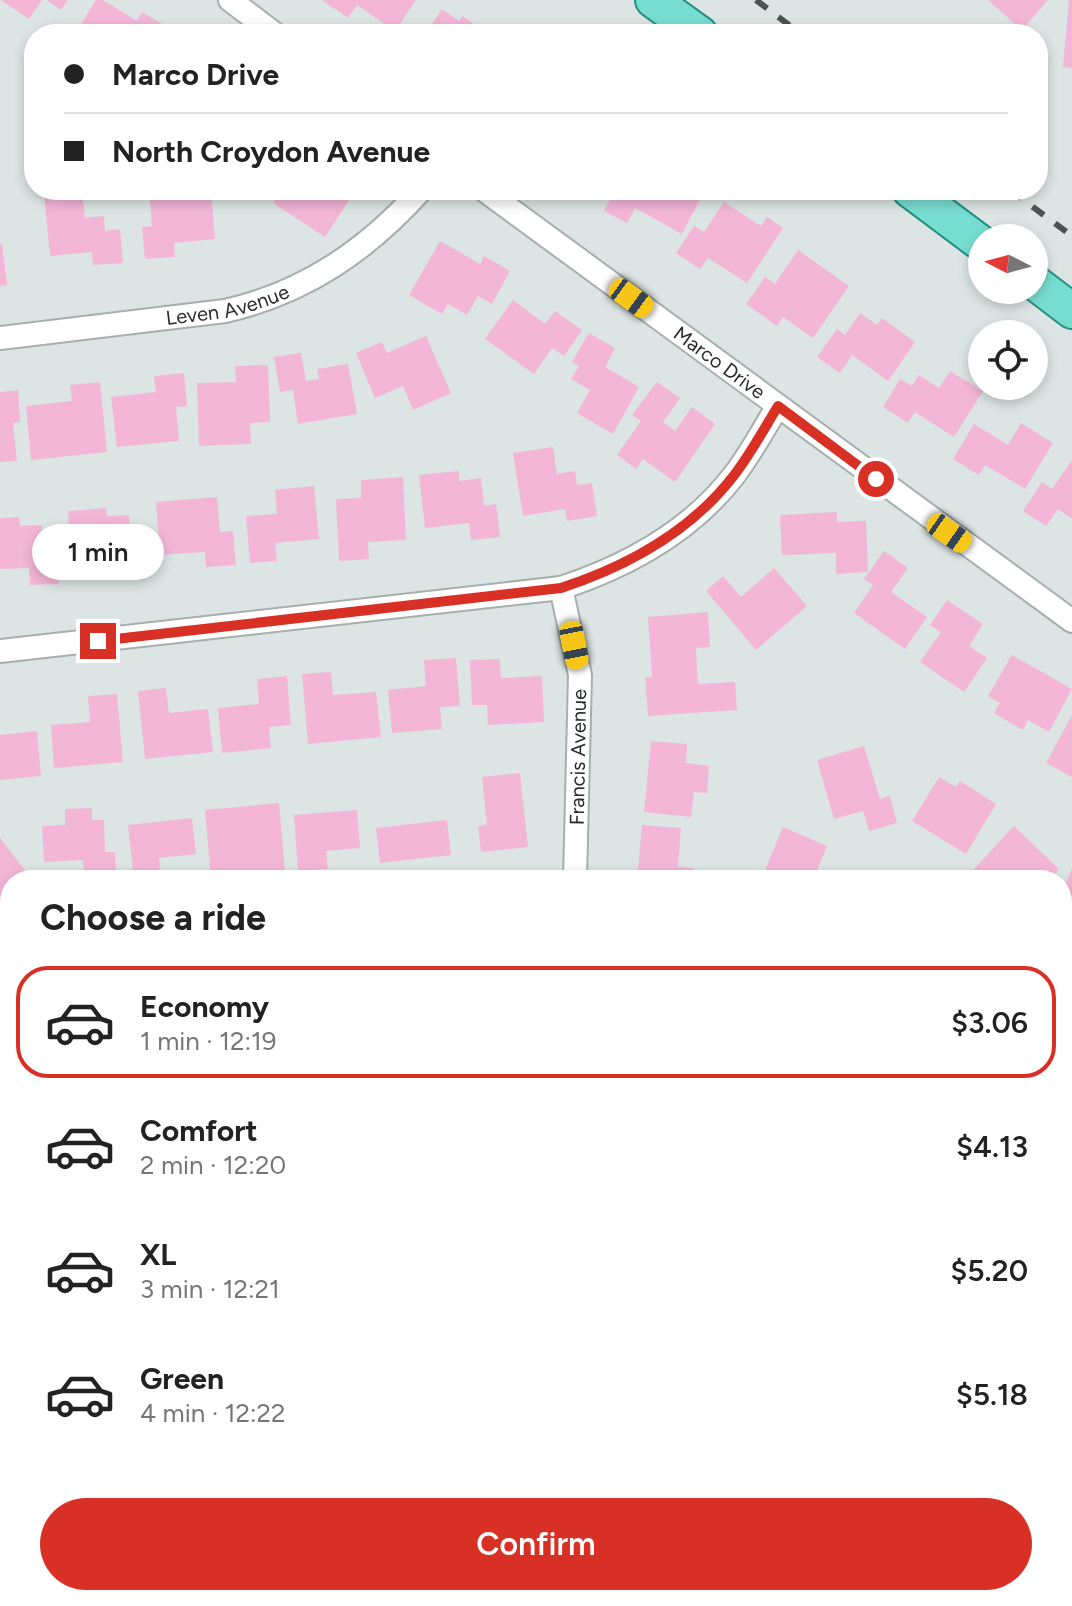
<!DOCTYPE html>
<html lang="en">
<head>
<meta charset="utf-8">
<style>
	body { margin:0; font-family:Figtree,sans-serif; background:#f6f6f6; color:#222; height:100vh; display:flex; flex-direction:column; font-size:30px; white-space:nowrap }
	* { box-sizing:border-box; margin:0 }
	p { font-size:26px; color:#767676 }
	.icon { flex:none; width:44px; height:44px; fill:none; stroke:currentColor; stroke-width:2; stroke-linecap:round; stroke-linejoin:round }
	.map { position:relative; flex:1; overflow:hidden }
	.sheet { position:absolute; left:0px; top:870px; width:1072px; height:736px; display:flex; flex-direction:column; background:#fff; border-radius:32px 32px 0 0; box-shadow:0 4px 12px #0003 }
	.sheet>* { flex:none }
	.banner { position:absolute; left:24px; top:24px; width:1024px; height:176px; border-radius:32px; box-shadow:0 4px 12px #0003; display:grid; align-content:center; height:176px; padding:0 40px; background:#fff }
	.needle { width:52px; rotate:276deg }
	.controls { position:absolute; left:968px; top:224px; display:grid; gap:16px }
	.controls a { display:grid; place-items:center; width:80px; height:80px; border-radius:50%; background:#fff; box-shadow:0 4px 12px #0003; font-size:40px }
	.end { position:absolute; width:36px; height:36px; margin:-18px; border:10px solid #d93025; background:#fff; box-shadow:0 0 0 4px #fff }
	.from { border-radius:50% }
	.bubble { position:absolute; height:56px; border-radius:28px; background:#fff; box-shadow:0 4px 12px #0003; font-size:26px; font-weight:600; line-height:56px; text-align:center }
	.car { position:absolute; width:24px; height:48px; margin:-24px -12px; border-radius:10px; box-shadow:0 0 6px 2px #0007; background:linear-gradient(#f5c518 24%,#345 0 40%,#f5c518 0 76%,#345 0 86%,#f5c518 0) }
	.banner b { display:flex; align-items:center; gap:28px; height:76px; font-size:30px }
	.banner b+b { border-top:2px solid #e0e0e0 }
	.banner i { width:20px; height:20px; background:#222 }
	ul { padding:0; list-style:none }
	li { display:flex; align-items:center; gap:24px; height:112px; margin:0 16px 12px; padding:0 24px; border:4px solid transparent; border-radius:32px }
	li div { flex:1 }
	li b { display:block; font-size:30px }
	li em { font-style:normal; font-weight:600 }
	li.active { border-color:#d93025 }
	li>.icon { width:72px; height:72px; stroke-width:1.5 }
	h2 { padding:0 40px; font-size:36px; line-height:96px }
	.cta { display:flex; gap:16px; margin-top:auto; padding:16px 40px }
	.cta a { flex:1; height:92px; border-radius:48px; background:#d93025; color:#fff; font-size:32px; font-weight:600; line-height:92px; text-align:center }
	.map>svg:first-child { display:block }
	.building { fill:#f3b6d7 }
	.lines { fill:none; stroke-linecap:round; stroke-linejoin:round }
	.street-casing { stroke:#a6afad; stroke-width:26 }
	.primary-casing { stroke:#229082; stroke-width:38 }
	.street { stroke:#fff; stroke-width:22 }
	.primary { stroke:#78ddd1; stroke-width:34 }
	.rail { stroke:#4e5251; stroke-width:6; stroke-dasharray:14 14; stroke-linecap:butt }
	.route { stroke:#d93025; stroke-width:10 }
	.labels { text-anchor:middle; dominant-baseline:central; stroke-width:6; stroke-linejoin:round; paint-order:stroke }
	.street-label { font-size:20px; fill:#282b2a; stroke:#fff }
</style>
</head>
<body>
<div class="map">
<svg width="1072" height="1606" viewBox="0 0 1072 1606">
	<rect width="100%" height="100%" fill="#dce5e3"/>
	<path class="building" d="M1,0h41l-13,19z
		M47,0h21l-7,10z
		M96,0h7l34,21 5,-9 25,15 -4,7h-88z
		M322,0h94l-21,31 -38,-26 -9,13z
		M988,0h60l-26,30z
		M1069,0h3v68l-9,-1z
		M442,9l17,12 4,-5 25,18h-81l6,-8 12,8z
		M149,190h62l4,49 -41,4 1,14 -30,2 -3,-32 10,-1z
		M281,190h65l7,4 -28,43 -52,-34z
		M615,190h85l4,2 -22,42 -47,-26 -8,15 -23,-12z
		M82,191l3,27 19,-2 1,15 15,-2 3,34 -30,2 -1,-13 -42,4 -6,-62z
		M724,202l37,24 6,-9 16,11 -36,55 -39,-25 -8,11 -24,-16 18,-27 10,6z
		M440,241l40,23 4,-8 26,15 -18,33 -14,-8 -11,19 -19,-11 -6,10 -33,-19z
		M0,244h2l5,41 -7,1z
		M798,250l51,36 -36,52 -30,-21 -6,9 -31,-22 19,-27 10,7z
		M513,300l32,24 10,-13 27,19 -18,26 -12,-8 -18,26 -49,-35z
		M860,313l17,12 5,-7 33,24 -27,39 -36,-26 -12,18 -23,-16 20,-28 8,6z
		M589,333l26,15 -10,19 34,20 -26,47 -36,-21 13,-23 -19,-11 8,-13 -7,-4z
		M426,336l25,57 -38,17 -10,-24 -28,12 -19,-45 26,-11 5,11z
		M301,353l5,28 13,-2 -2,-10 31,-5 9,50 -59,10 -5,-34 -13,2 -6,-35z
		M268,365l2,57 -20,1 1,21 -52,2 -2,-63 39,-1 -1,-16z
		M950,371l33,20 -29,46 -39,-25 -7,11 -25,-16 17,-28 12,7 7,-11 20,13z
		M184,373l3,33 -11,1 3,34 -62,6 -6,-50 45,-5 -2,-16z
		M100,382l7,70 -76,8 -5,-54 46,-5 -2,-16z
		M657,382l23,16 -17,24 12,9 17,-24 23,17 -40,58 -32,-23 -7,10 -19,-14 24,-34 -9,-6z
		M18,390l2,32 -7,1 4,38 -17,1v-70z
		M1021,423l32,20 -28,46 -40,-24 -6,10 -26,-16 21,-35 34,21z
		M553,447l4,27 18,-3 2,14 15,-2 5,33 -30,5 -2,-12 -42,7 -10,-63z
		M1072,460v59l-14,-10 -12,17 -23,-15 19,-29 10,7z
		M459,471v10l22,-3 3,28 12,-2 4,33 -29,3 -2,-17 -44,5 -6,-53z
		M403,477l3,63 -38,2 1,17 -30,2 -3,-62 25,-1v-18z
		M314,486l5,53 -44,4 2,18 -27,2 -4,-47 31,-2 -2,-24z
		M217,497l3,35 13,-1 3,34 -30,2 -1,-15 -45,3 -4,-53z
		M106,508l1,8 22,-1 2,26 11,-1 2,34 -28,2 -1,-21 -44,3 -3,-47z
		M837,512v10l29,-1 2,51 -32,2v-21l-54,2 -2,-40z
		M19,517l1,9 22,-1 1,24h15l1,35 -29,1 -1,-17 -29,1v-51z
		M884,551l24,17 -17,24 36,25 -22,32 -51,-36 19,-28 -9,-6z
		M774,568l33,38 -51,44 -50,-59 17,-15 18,21z
		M947,600l36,24 -14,22 18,12 -23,34 -44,-30 21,-30 -11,-7z
		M708,612l2,35 -14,1 2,36 37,-2 2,28 -89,6 -3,-39h7l-4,-60z
		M1012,655l60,34 -23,43 -21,-12 -5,10 -29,-17 6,-10 -12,-7z
		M456,658l4,48 -20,1 2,22 -50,4 -4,-43 38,-4 -2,-26z
		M500,659l1,19 41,-2 2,46 -56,3 -1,-20h-15l-2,-45z
		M331,672l2,23 43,-3 5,45 -73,7 -6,-70z
		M287,676l4,49 -22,2 2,21 -49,5 -4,-45 41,-4 -2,-25z
		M166,688l3,25 39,-4 5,43 -68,7 -7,-68z
		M117,694l6,68 -69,6 -3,-43 39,-3 -2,-26z
		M1072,715v62l-26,-14z
		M37,731l4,45 -41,4v-45z
		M651,741l36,3 -1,19 23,3 -2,27 -13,-1 -3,25 -47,-5z
		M864,746l16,53 10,-3 7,27 -28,8 -6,-20 -29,8 -17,-59z
		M520,773l8,74 -47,5 -3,-26 9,-1 -5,-48z
		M939,777l17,10 4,-6 36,23 -30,50 -54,-33z
		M279,803l6,69 -74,7 -6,-69z
		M92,808v12h12l1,32h10l1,28h-32l-1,-20 -39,2 -2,-36 23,-1v-16z
		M357,810l3,38 -34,3 2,18 -30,2 -4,-56z
		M192,818l4,36 -37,4 2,22h-27l-6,-55z
		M447,820l4,35 -71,8 -4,-35z
		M642,825l39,3 -3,39 16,1 -1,12h-56z
		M1014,826l45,43 -11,11h-64l-11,-10z
		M783,827l44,19 -14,34h-52z
		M0,838l31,40 -21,2v15l-10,8z
		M1072,868v81l-10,-4v-52z
		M1068,1082l4,1v52l-10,-3v-27z
		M1063,1207l9,1v66l-10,-1z
		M1062,1403l10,2v51l-3,18 -7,-1z
		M1062,1530l10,1v74l-18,-1 1,-8h7z"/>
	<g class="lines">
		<g class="street-casing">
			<g id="street">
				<path d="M230,0l45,34"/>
				<path id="s1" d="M484,190l588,431"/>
				<path id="s2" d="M0,338l225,-27c80,-18 142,-61 196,-121"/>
				<path d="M561,588l19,87 -5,205"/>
				<path d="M0,651l561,-63c67,-22 130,-56 174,-114 16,-21 29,-46 43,-68"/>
				<path d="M10,982c-10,24 -8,44 0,68"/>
				<path d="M1062,1017l10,3"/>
				<path d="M1062,1340l10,2"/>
				<path d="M0,1343l10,-99"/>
				<path d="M0,1549l10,2"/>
				<path d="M432,1596l98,10"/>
				<path d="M251,1606l1,-10"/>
			</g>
		</g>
		<g class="primary-casing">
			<path id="primary" d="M653,0l47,34
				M910,190l72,54
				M1034,282l38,29"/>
		</g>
		<use href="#street" class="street"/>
		<use href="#primary" class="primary"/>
		<path class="rail" d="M756,0l45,34
			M1010,190l62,46"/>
	</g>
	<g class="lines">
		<path class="route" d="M98,641l463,-53c67,-22 130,-56 174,-114 16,-21 29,-45 43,-68l98,73"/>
	</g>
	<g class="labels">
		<g class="street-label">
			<text stroke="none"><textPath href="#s2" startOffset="230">Leven Avenue</textPath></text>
			<text stroke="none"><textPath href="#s1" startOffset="292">Marco Drive</textPath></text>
			<text transform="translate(578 757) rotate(-89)">Francis Avenue</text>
		</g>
	</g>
</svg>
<div class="controls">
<a><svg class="needle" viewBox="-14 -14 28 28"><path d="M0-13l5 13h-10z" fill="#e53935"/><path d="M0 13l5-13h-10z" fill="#767676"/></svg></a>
<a><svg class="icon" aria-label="locate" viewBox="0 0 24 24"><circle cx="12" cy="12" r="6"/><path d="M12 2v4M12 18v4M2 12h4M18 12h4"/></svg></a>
</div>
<i class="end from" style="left:876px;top:479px"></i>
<i class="end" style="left:98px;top:641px"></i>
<div class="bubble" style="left:32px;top:524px;width:132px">1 min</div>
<i class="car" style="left:631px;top:298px;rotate:126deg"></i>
<i class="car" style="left:949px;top:533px;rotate:125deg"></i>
<i class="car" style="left:574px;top:645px;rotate:169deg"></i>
<div class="banner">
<b><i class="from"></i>Marco Drive</b>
<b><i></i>North Croydon Avenue</b>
</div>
<section class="sheet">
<h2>Choose a ride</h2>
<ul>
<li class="active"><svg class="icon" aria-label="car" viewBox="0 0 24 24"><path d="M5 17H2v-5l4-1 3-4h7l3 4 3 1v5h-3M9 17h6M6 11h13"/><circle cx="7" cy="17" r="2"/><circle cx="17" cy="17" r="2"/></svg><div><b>Economy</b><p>1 min · 12:19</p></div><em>$3.06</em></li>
<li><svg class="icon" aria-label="car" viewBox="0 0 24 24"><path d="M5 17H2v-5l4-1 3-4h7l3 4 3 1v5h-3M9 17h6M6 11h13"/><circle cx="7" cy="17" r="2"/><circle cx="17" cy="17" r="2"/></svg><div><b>Comfort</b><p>2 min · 12:20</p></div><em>$4.13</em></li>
<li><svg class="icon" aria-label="car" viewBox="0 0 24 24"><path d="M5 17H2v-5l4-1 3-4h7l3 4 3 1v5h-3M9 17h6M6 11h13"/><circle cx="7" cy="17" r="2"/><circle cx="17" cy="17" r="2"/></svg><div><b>XL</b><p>3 min · 12:21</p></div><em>$5.20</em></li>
<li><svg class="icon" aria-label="car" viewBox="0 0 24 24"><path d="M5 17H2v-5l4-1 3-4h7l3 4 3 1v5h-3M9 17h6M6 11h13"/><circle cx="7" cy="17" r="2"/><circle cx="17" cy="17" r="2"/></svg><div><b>Green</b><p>4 min · 12:22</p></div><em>$5.18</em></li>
</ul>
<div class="cta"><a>Confirm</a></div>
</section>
</div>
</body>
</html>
